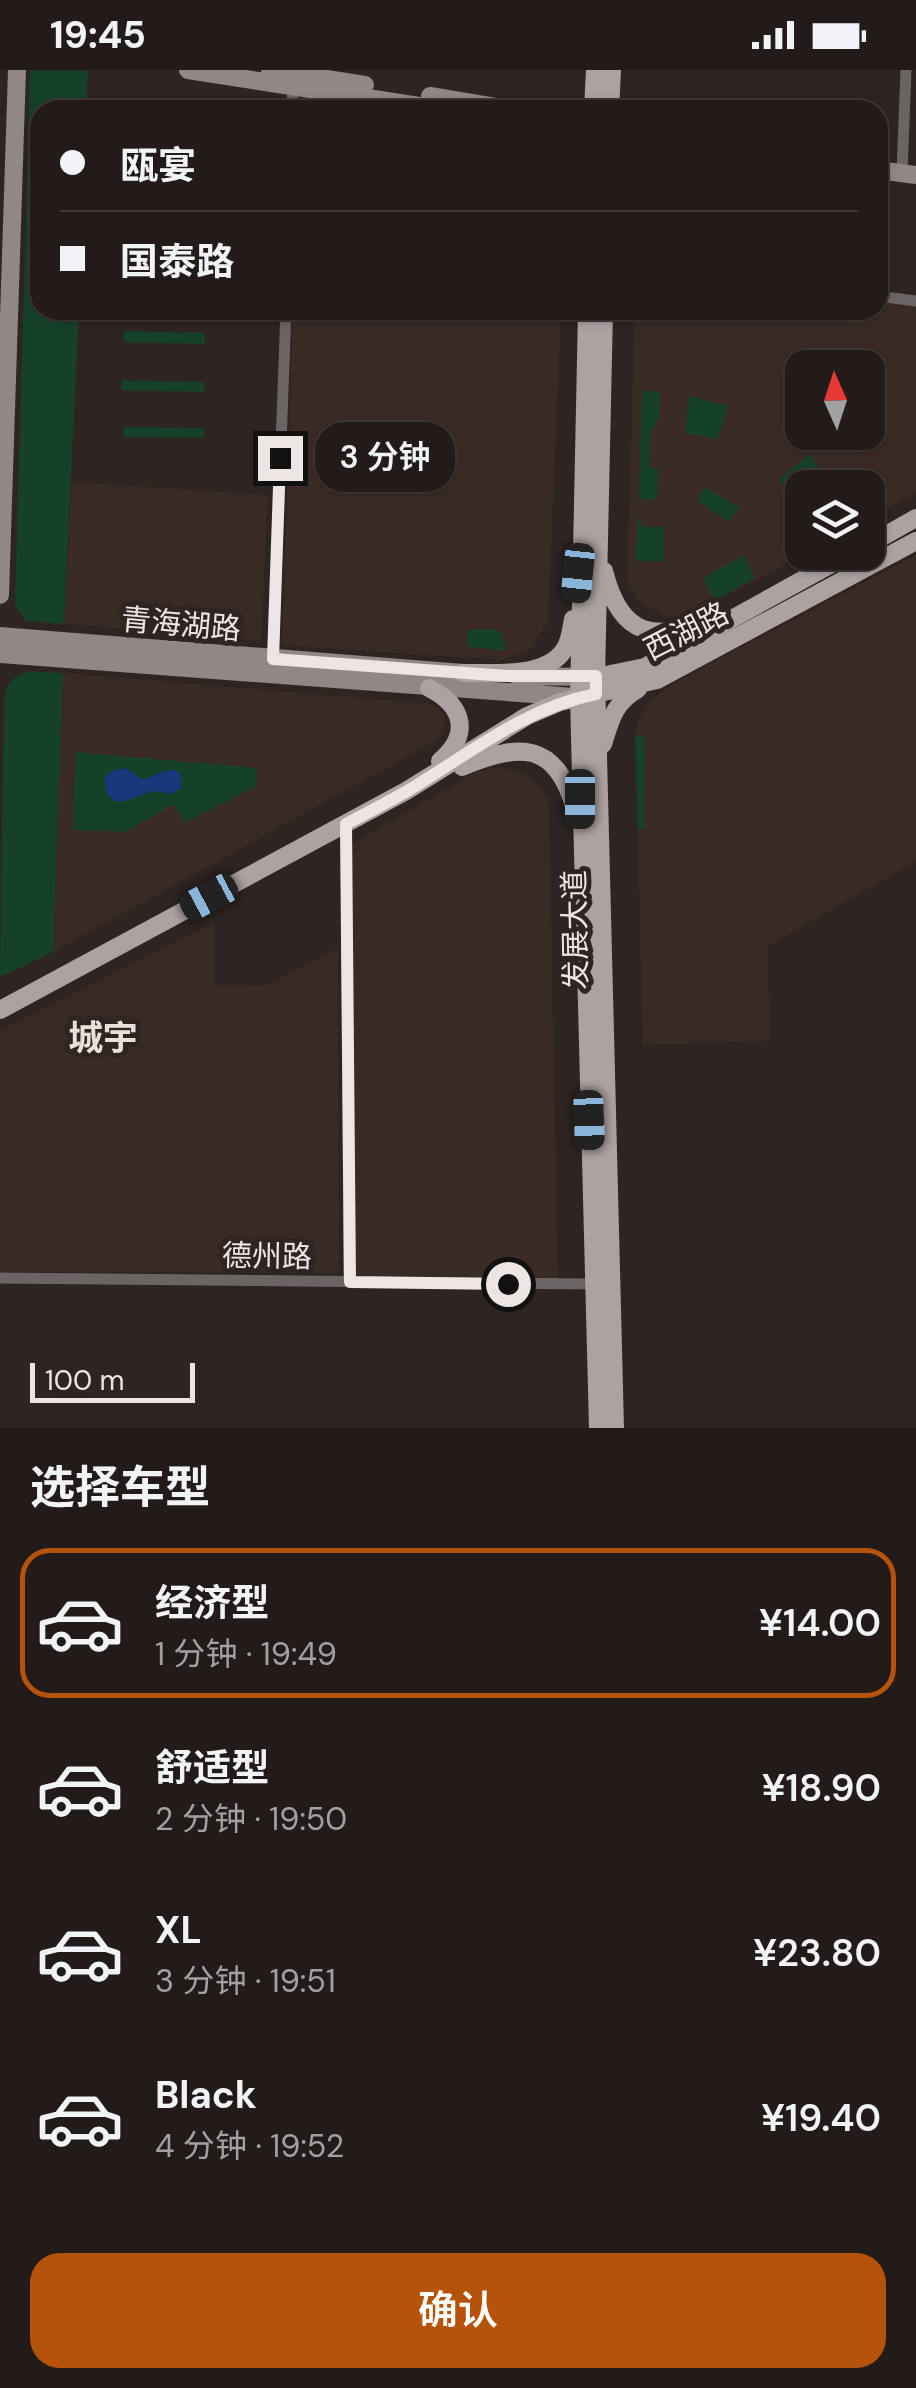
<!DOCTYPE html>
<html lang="zh">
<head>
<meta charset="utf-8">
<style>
	body { margin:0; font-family:"DM Sans","Noto Sans SC",sans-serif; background:#2e2826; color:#f1f3f6; height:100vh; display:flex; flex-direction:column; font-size:38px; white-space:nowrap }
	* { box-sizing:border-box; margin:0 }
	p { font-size:32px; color:#a2a1a2 }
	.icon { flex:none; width:55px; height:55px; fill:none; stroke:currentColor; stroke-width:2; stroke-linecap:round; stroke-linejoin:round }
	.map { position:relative; height:1358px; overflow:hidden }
	.details { display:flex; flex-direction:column; background:#221b19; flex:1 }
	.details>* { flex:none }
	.guide { position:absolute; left:30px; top:30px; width:858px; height:220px; border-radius:30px; box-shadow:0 2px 8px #0004,0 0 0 2px #3f3938; display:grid; align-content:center; height:220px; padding:0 30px; background:#221b19 }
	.needle { width:65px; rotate:357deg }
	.controls { position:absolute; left:785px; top:280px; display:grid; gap:20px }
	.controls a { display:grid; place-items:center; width:100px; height:100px; border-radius:20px; background:#221b19; box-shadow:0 2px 8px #0004,0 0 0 2px #3f3938; font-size:50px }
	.scale { position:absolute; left:30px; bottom:25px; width:165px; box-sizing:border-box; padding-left:10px; border:5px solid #ece5e3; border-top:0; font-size:28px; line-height:35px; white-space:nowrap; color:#ece5e3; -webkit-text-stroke:8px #2e2421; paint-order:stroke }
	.end { position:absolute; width:45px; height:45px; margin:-22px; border:12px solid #ece5e3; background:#111; box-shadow:0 0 0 5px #111 }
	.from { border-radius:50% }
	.bubble { position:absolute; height:70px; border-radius:30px; background:#221b19; box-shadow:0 2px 8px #0004,0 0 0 2px #3f3938; font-size:32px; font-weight:600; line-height:70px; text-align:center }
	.car { position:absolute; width:30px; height:60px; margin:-30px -15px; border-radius:12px; box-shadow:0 0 8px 2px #0007; background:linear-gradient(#222 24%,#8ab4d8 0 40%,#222 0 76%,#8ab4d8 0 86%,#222 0) }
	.guide b { display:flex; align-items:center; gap:35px; height:95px; font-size:38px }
	.guide b+b { border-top:2px solid #3f3938 }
	.guide i { width:25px; height:25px; background:#f1f3f6 }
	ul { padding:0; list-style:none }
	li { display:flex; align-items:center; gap:30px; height:150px; margin:0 20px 15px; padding:0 10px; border:5px solid transparent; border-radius:30px }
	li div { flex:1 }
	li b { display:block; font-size:38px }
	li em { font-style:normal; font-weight:600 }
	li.active { border-color:#b45309 }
	li>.icon { width:90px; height:90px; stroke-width:1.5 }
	h2 { padding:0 30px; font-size:45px; line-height:120px }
	.action { display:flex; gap:20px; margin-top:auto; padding:20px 30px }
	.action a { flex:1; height:115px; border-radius:30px; background:#b45309; color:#fff; font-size:40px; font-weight:600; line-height:115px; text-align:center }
	.status { display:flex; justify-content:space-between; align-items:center; height:70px; padding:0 50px; background:#221b19; direction:ltr }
	.status svg { height:28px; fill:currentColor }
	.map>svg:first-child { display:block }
	.built { fill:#3a2a24; fill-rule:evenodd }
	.green { fill:#164129 }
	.water { fill:#15397a }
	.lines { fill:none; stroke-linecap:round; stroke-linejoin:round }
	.street { stroke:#6a6464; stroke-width:11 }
	.secondary { stroke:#908786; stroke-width:18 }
	.primary { stroke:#ada1a1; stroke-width:18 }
	.route { stroke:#ece5e3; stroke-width:12 }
	.labels { text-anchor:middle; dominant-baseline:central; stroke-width:10; stroke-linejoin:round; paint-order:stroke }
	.street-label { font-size:30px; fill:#ece5e3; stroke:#2e2421 }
	.quarter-label { font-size:35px; font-weight:bold; fill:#ecdfdb; stroke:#2e2421 }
</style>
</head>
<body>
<div class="status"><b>19:45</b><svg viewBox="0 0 49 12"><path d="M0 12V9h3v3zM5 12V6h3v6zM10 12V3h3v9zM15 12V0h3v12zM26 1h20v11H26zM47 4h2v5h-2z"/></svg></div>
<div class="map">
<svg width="916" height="1358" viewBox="0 0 916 1358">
	<rect width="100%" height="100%" fill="#2e2421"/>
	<path class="built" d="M878,230l38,5v188l-48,27v-32h-66v64l5,1 -120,63h-23l-25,-14 -12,-21 8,-271h243zM802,298h66v64h-66z
		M293,240h268l-13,313 -17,26 -30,11 -219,-15z
		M72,412l196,13 -7,145 -197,-16z
		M916,485v306l-148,85 2,95 -127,4 -8,-310 3,-15 13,-20 28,-20z
		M63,603l370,31 9,8 4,13 -7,14 -386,213z
		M502,697l24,8 11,8 9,13 3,11 9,477 -203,-1 -4,-439 127,-73z
		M214,853v62l52,1 72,-38 1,325 -339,-1v-241z"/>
	<path class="green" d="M30,0l58,1 -2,39h-46v200h39l-15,314 -39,-3 -10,-17z
		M124,261l81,2v11l-82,-2z
		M122,310l83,2 -1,10 -82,-2z
		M642,321l18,1 -1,26 -9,15 -1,35 9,1 -1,31 -18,-1z
		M689,326l39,10 -11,33 -32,-6z
		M124,357l80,1v10l-80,-1z
		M810,384l16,26 -11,7 -13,1v7l-7,5 -16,-21z
		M704,417l36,21 -12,13 -30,-20z
		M637,449h4v8h23v34h-28z
		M743,486l12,22 -40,22 -12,-22z
		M494,559l7,3 5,18 -38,-3 -1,-17z
		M28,601l35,2 -10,279 -50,24 -3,-2 4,-274c3,-17 8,-23 24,-29z
		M635,665h10l-1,95h-6z
		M76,682l180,16v18l-72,37 -10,-19 -49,28 -52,-2z"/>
	<path class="water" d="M126,698l17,12 22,-9 11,-1 5,6v12l-9,6 -19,-3 -28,10h-10l-9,-8 -1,-16 7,-6z"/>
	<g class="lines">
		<path class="street" d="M292,40l1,-27
			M902,103l4,-103
			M878,226l38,5
			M273,589l13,-349
			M346,754l3,458
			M0,1208l593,6"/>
		<path class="secondary" d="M188,0l257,40
			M270,0l95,15
			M430,26l84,14
			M878,100l38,5
			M0,525l17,-525
			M0,566l476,38
			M0,584l573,43
			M517,606l74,1"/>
		<path class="primary" d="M593,40l2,-40
			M610,40l2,-40
			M587,240l-8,388 19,730
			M604,240l-8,367 19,751
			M868,475l48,-27
			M604,501c17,68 50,70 111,49
			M463,603c30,-1 82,6 101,-23 6,-8 7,-21 9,-31
			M596,607l49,-10 208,-115
			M429,618c35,18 42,46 11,73
			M603,674c8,-25 11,-41 35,-55
			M462,697c56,-24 94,-27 113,42
			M0,940l406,-219 121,-75 33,-14 97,-22 259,-139"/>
	</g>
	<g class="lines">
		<path class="route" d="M280,388l-7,201 234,17h89v18c-71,14 -126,59 -187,96 -21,12 -42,23 -63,34l4,458 158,2"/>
	</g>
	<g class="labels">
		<g class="street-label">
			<text transform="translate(181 554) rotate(5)">青海湖路</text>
			<text transform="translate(686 561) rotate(-27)">西湖路</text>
			<text transform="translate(575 860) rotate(-91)">发展大道</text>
			<text transform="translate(267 1186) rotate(1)">德州路</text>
		</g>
		<g class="quarter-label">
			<text x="103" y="968">城宇</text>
		</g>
	</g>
</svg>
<div class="controls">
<a><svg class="needle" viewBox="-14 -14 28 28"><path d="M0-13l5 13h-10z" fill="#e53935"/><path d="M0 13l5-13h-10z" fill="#a2a1a2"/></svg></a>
<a><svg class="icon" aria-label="layers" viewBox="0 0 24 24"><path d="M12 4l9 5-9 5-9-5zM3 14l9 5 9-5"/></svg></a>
</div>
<div class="scale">100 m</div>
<i class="end from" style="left:508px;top:1214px"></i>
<i class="end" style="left:280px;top:388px"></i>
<div class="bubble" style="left:315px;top:352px;width:140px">3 分钟</div>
<i class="car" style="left:578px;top:503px;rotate:186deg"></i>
<i class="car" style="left:580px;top:729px;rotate:180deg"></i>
<i class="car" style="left:209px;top:827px;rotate:242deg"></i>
<i class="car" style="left:589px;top:1050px;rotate:178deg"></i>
<div class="guide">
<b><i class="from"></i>瓯宴</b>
<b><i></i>国泰路</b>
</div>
</div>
<section class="details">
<h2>选择车型</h2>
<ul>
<li class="active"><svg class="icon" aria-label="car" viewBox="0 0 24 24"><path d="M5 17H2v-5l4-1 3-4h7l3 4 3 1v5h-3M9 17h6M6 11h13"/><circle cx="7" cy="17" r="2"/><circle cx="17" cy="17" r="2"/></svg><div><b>经济型</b><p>1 分钟 · 19:49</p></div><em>¥14.00</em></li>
<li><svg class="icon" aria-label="car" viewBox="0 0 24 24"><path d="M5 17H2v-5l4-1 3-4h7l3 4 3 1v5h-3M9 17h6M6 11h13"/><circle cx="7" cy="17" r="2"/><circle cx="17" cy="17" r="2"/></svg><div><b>舒适型</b><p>2 分钟 · 19:50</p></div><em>¥18.90</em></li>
<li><svg class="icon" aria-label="car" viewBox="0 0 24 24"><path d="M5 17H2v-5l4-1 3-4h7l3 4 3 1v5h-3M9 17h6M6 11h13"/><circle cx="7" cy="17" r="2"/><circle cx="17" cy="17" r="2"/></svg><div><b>XL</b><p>3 分钟 · 19:51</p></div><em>¥23.80</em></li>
<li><svg class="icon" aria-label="car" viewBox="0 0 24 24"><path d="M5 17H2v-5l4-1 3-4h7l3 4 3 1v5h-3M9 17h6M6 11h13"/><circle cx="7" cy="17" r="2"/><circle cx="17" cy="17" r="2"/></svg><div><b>Black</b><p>4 分钟 · 19:52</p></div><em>¥19.40</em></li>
</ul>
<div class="action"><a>确认</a></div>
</section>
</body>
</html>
